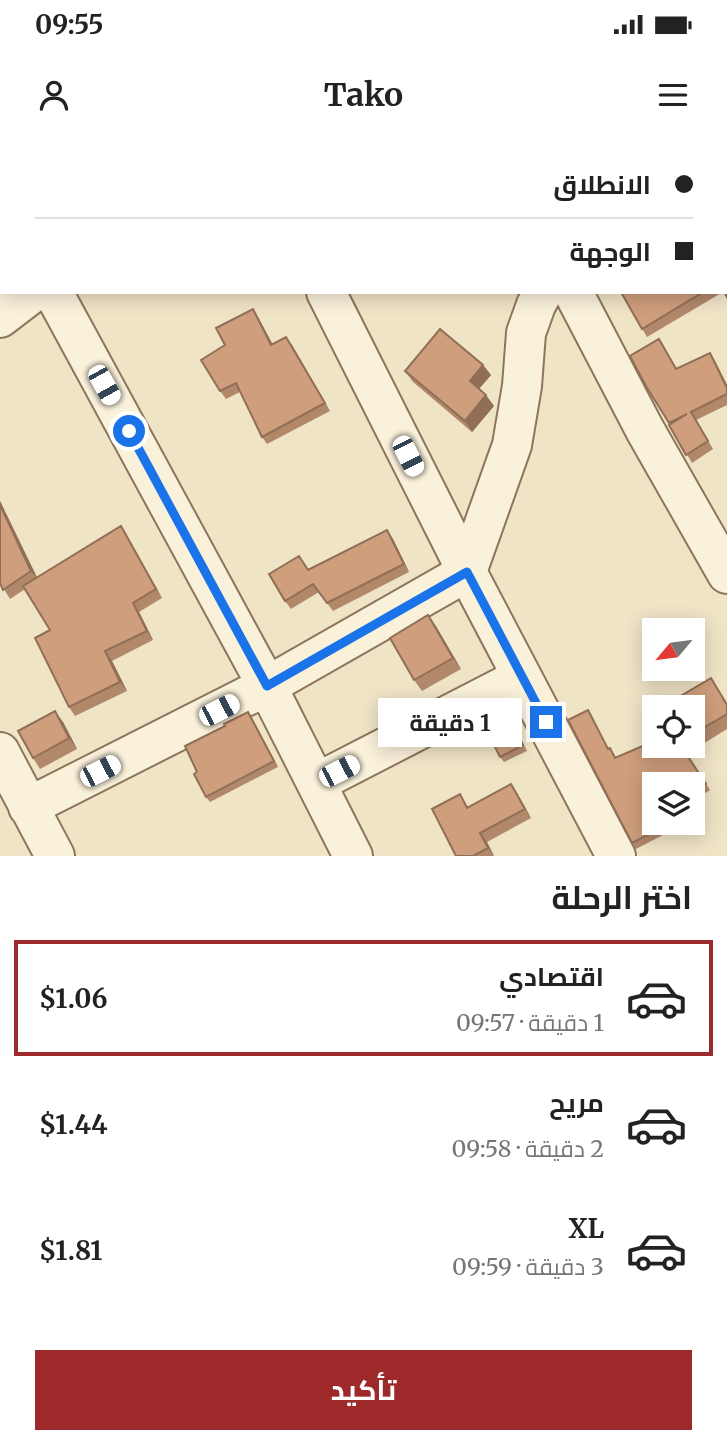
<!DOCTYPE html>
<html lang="ar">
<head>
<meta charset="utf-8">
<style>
	body { margin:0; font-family:Merriweather,Cairo,serif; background:#f2f2f2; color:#222; direction:rtl; height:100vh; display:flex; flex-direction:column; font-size:26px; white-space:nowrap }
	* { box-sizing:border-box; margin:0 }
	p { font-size:23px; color:#767676 }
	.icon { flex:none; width:38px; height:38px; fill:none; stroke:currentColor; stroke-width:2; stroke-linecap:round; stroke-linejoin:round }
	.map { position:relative; height:716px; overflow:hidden; direction:ltr }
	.sheet { display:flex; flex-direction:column; background:#fff; flex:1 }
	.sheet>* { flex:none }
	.hud { position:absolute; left:0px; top:0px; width:728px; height:154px; box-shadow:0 4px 18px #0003; direction:rtl; display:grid; align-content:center; height:154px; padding:0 35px; background:#fff }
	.needle { width:46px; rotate:241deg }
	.buttons { position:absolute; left:642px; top:478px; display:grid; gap:14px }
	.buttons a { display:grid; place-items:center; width:63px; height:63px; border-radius:0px; background:#fff; box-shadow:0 4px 18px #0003; font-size:35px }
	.end { position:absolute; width:32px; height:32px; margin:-16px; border:9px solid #1a73e8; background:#fff; box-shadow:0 0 0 4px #fff }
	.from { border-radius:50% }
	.bubble { position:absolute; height:49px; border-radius:0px; background:#fff; box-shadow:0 4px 18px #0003; font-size:23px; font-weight:700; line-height:49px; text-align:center; direction:rtl }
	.car { position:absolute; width:21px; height:42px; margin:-21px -10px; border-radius:9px; box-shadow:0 0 5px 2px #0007; background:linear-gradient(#fff 24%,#345 0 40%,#fff 0 76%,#345 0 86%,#fff 0) }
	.hud b { display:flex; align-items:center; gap:24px; height:66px; font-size:26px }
	.hud b+b { border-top:2px solid #e0e0e0 }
	.hud i { width:18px; height:18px; background:#222 }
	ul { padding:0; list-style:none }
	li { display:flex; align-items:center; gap:21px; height:116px; margin:0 14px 10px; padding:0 21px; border:4px solid transparent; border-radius:0px }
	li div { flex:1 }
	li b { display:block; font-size:26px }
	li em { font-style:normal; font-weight:700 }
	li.active { border-color:#9e292a }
	li>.icon { width:63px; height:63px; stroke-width:1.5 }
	h2 { padding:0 35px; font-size:32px; line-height:84px }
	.button { display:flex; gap:14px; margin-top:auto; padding:14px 35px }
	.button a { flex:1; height:80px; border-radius:0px; background:#9e292a; color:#fff; font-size:28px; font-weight:700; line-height:80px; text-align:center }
	.status { display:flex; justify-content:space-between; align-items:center; height:49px; padding:0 35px; background:#fff; direction:ltr }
	.status svg { height:19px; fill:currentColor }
	header { display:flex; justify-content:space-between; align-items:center; height:91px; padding:0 35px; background:#fff; font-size:32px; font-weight:700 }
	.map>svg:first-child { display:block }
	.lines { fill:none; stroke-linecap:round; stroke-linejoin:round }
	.minor-casing { stroke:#8d755b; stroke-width:42 }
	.minor { stroke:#faf1db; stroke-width:38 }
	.wall { fill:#b2886b }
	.shaded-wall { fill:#916f57 }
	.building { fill:#cf9e7c; stroke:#916f57; stroke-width:2 }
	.route { stroke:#1a73e8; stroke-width:9 }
</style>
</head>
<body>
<div class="status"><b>09:55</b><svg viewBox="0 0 49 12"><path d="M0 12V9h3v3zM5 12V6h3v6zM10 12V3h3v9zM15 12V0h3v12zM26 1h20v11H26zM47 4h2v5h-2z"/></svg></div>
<header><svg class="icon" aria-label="menu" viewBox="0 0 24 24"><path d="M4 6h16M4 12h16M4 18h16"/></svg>Tako<svg class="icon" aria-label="person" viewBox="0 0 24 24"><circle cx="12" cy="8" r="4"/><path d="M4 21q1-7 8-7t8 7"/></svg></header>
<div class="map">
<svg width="727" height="716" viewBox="0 0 727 716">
	<rect width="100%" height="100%" fill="#f0e4c7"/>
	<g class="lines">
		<g class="minor-casing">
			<path id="minor" d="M236,0l1,2
				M482,0l2,2
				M726,23h1
				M0,56l2,4
				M53,152l214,394 86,170
				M326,152l141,280 149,284
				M573,152l72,138 82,144
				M0,178l34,-26
				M0,612l55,104
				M316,643l206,-106
				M28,667l239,-121 200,-114 45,-127 10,-59 4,-53 10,-28 7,-13"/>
		</g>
		<use href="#minor" class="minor"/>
	</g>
	<path class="wall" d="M532,0h32l-5,2h-26z
		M621,152h102l-76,45z
		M258,177l15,28h19l38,66 -63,33 -5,-7 -22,-45 -14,7 -6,-8 5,-46z
		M659,199l18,30 38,-8 12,24v20l-31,15 17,29 -21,14 -22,-38 -24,-39z
		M483,225l8,10 -12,14 15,17 -22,26 -59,-50 -8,-11z
		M0,361l37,76 84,-51 6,10 35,62 -23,14 14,28 -41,21 15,30 -52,25 -6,-9 -19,-77 -25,-41 -15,10 -10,-16z
		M393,399l16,33 -76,39 -14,-19 -28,17 -6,-8 24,-31z
		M428,475l33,54 -39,22 -8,-11z
		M718,549l9,14v26l-37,23 -5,-6h8v-39z
		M588,570l20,38 6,6 2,4 65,-12 29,44 -17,11v-17h-39v38h5l-2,2 6,11 -27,14 -4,-6z
		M248,572l30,55 -68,35 -4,-5 19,-71z
		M63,582l14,27 -37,20 -7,-11z
		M514,585l13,26 -23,11 -4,-5z
		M517,653l14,25 -44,24 7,14h-38l4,-62 8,13z"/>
	<path class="shaded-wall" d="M253,169l5,8 19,36 -6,-8z
		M286,197l6,8 38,66 -5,-8z
		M710,213l5,8 12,24v3z
		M483,225l8,10 -14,16 -7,-10z
		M486,255l8,11 -22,26 -7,-11z
		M0,361l38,79 -7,-9 -31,-66z
		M121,386l6,10 35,62 -6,-9z
		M387,390l6,9 16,33 -5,-8z
		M133,463l6,9 14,28 -6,-9z
		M428,475l8,11 25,43 -8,-11z
		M105,511l7,10 15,30 -7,-9z
		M55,571l8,11 14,27 -8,-11z
		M248,572l4,6 26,49 -4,-6z
		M511,644l6,9 14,25 -6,-9z
		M480,693l7,9 7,14 -6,-8z"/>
	<path class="building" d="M22,0h93l1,2h-97z
		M326,0h100v2h-103z
		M631,0h66l1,2h-66z
		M727,71v86l-3,-5h2z
		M621,152h82l-61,37z
		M253,169l18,36 15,-8 39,66 -63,34 -26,-54 -16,8 -19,-31 24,-15 -9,-17z
		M440,189l43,36 -13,16 16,14 -21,26 -60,-50z
		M659,199l17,30 34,-16 17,35v6l-36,18 17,29 -22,14 -17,-30 18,-11 -18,9 -23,-37 -16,-30z
		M0,365l31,66 -28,19 -3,-7z
		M121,386l35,63 -23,14 14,28 -42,20 15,31 -51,25 -34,-69 15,-8 -27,-44z
		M387,390l17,34 -77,39 -14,-19 -28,17 -16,-27 30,-18 9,14z
		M428,475l25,43 -39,22 -24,-42z
		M711,538l16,27v9l-34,20v-27h-31z
		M588,570l20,39 2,-1 5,10 39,-17v5h27l25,38 -13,8v-8h-39v33l-1,1 6,11 -27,14 -64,-123z
		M55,571l14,27 -36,20 -15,-27z
		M248,572l26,49 -68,36 -12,-23 3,-2 -12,-26 40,-20 -1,-2z
		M510,579l13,26 -23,12 -13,-26z
		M511,644l14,25 -45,24 8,15 -15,8h-17l-24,-47 28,-15 7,14z"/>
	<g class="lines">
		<path class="route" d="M129,291l138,255 200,-114 79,150"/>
	</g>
</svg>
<div class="buttons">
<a><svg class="needle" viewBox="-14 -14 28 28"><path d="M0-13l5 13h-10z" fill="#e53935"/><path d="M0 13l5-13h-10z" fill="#767676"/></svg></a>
<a><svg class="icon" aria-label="locate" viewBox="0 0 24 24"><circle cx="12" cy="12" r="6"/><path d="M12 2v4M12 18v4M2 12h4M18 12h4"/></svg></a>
<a><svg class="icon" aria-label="layers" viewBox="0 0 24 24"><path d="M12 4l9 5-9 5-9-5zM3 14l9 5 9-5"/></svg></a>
</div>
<i class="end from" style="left:129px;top:291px"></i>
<i class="end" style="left:546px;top:582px"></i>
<div class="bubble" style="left:378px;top:558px;width:144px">1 دقيقة</div>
<i class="car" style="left:104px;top:245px;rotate:151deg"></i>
<i class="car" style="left:408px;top:316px;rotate:153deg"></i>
<i class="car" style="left:219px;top:570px;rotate:63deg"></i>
<i class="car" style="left:100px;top:631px;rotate:63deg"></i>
<i class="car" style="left:339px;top:631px;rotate:63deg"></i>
<div class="hud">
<b><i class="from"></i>الانطلاق</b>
<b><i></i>الوجهة</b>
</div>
</div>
<section class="sheet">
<h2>اختر الرحلة</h2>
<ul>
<li class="active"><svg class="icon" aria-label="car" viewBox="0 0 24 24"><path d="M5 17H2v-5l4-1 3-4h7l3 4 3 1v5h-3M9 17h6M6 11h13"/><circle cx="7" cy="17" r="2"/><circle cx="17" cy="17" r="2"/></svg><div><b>اقتصادي</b><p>1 دقيقة · 09:57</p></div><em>$1.06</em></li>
<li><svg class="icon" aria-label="car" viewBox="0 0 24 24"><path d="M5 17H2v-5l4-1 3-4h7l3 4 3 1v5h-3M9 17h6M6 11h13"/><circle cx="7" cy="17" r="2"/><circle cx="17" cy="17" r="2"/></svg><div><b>مريح</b><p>2 دقيقة · 09:58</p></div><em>$1.44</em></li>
<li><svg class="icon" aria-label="car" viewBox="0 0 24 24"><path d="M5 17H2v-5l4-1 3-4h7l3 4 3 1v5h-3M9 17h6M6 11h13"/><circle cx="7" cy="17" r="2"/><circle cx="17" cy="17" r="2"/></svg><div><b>XL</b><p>3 دقيقة · 09:59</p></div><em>$1.81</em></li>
</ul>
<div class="button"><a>تأكيد</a></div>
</section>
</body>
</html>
